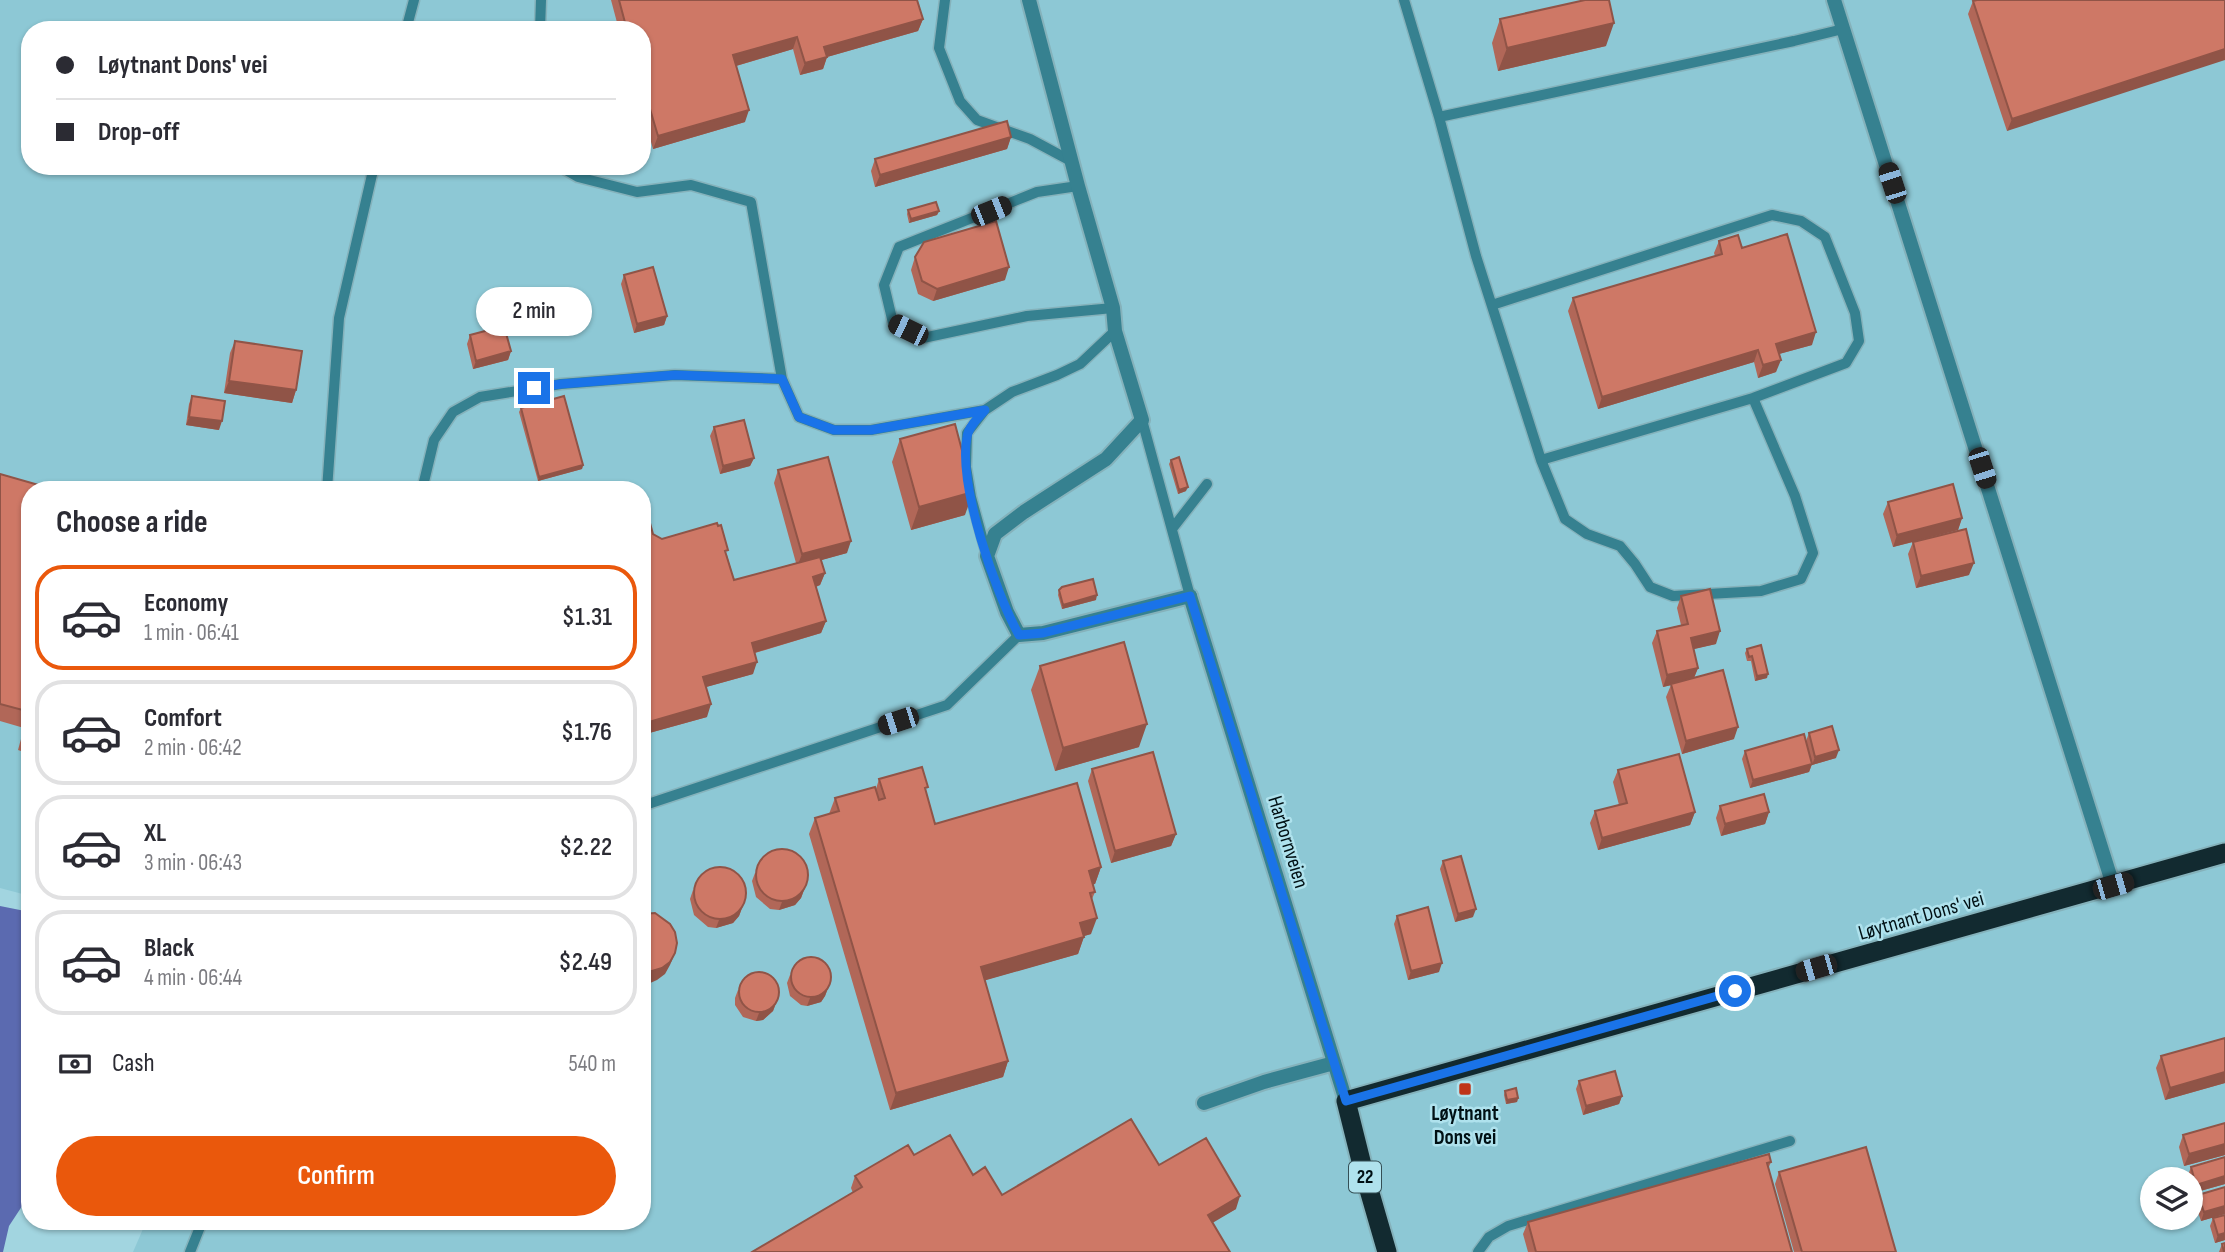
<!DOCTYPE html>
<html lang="en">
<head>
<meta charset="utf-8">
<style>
	body { margin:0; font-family:"Sofia Sans Condensed",sans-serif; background:#f7f7f7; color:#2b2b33; height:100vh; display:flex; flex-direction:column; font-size:26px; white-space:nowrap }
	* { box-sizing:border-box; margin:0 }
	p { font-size:23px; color:#7c7c81 }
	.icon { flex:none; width:38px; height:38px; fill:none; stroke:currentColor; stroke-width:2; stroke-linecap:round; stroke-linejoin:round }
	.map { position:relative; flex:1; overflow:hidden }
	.drawer { position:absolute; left:21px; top:481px; width:630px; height:749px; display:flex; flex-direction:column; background:#fff; border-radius:28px; box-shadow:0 2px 5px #0004 }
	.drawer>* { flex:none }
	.banner { position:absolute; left:21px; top:21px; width:630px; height:154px; border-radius:28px; box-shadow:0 2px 5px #0004; display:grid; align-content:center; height:154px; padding:0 35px; background:#fff }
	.controls { position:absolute; left:2140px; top:1167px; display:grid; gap:14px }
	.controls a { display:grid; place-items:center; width:63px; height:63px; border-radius:50%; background:#fff; box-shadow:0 2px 5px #0004; font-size:35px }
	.end { position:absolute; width:32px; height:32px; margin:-16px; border:9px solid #1a73e8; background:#fff; box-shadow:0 0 0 4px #fff }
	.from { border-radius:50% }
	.bubble { position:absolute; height:49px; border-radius:24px; background:#fff; box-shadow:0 2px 5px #0004; font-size:23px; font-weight:600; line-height:49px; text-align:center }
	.car { position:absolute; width:21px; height:42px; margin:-21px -10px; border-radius:9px; box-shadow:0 0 5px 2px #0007; background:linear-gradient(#222 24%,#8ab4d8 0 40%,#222 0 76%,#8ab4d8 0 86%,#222 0) }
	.banner b { display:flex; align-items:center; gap:24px; height:66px; font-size:26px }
	.banner b+b { border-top:2px solid #e1e1e2 }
	.banner i { width:18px; height:18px; background:#2b2b33 }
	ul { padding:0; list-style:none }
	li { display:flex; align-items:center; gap:21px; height:105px; margin:0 14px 10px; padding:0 21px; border:4px solid #e1e1e2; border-radius:28px }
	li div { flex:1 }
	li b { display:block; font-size:26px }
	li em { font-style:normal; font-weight:600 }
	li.active { border-color:#ea580c }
	li>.icon { width:63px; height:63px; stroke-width:1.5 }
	h2 { padding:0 35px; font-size:32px; line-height:84px }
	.pay { display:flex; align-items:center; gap:18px; height:77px; padding:0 35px; font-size:26px }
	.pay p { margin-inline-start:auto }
	.cta { display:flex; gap:14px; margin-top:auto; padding:14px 35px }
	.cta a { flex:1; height:80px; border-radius:42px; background:#ea580c; color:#fff; font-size:28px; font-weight:600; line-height:80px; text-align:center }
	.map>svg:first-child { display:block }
	.built { fill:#8dc8d5; fill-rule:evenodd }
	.water { fill:#5b6ab0 }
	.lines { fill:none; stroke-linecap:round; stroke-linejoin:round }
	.service-casing { stroke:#85b2bb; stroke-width:13 }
	.minor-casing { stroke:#85b2bb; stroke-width:18 }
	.tertiary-casing { stroke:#85b2bb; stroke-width:18 }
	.trunk-casing { stroke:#85b2bb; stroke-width:23 }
	.service { stroke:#368190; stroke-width:10 }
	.minor { stroke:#368190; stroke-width:14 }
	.tertiary { stroke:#368190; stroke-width:14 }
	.trunk { stroke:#122a30; stroke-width:19 }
	.wall { fill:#b16758 }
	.shaded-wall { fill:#905447 }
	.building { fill:#ce7866; stroke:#905447; stroke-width:2 }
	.route { stroke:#1a73e8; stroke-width:9 }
	.poi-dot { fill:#bf3519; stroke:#afe2ed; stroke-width:2.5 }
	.labels { text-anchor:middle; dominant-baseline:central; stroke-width:5; stroke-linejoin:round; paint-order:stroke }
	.shield { fill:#afe2ed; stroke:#344f55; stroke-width:2 }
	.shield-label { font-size:19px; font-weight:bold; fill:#001014 }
	.street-label { font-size:21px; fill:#001014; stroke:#afe2ed }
	.poi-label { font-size:21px; font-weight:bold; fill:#001014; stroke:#afe2ed }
</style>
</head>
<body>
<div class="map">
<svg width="2225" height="1252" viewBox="0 0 2225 1252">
	<rect width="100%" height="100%" fill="#a2d5e0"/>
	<path class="built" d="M0,0h2225v1252h-2092l13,-30h496v-732h-612v406l-30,-8zM30,30h612v136h-612zM2152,1180h39v38h-39z"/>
	<path class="water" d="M0,906l30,6v282l-21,32 -6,26h-3z"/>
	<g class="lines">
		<g class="service-casing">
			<path id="service" d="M945,0l-6,48 21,53 17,19 53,19 41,22
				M1404,0l35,117 37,139 65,204 24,59 22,15 33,12 15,18 15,23 23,9 88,-5 40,-12 12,-26 -18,-57 -42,-98
				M406,30l8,-30
				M540,30l1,-30
				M1439,117l355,-76 49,-12
				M559,166l19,11 59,15 54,-7 60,17 31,177 17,38 35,13h37l114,-20
				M1078,186l-41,6 -138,55 -15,38 9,38 30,15 104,-22 86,-8
				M1492,305l280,-90 29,6 24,16 30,76 4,28 -13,22 -93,35 -212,62
				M1142,420l48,176
				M327,490l12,-172 35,-152
				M422,490l12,-50 19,-28 27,-15 81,-13 114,-9 107,4
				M1172,529l35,-45
				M987,555l-16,-58 -5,-30 1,-34 18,-23 27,-18 45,-17 23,-11 35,-33
				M642,806l305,-101 72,-70
				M190,1252l12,-30
				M1478,1252l11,-15 19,-11 282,-85"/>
		</g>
		<g class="minor-casing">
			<path id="minor" d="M1029,0l49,186 35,122 2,23 27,89 -36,39 -82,53 -29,22 -8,22 20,56 12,23 24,-2 147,-37
				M1834,0l279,885
				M1204,1103l60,-21 70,-19"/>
		</g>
		<g class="tertiary-casing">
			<path id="tertiary" d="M1190,596l156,505"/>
		</g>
		<g class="trunk-casing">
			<path id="trunk" d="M1387,1252l-24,-83 -17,-68 879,-248"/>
		</g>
		<use href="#service" class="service"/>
		<use href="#minor" class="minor"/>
		<use href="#tertiary" class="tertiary"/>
		<use href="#trunk" class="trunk"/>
	</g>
	<path class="wall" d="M611,0h306l6,19 -5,12 -91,26 -4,12 -23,6 -7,-26 -57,17 9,56 -92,27 -11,-39v-80h-23z
		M2225,0l-218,131 -39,-117 5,-13z
		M1500,19l106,27 -108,25 -6,-28z
		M1011,137l-4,12 -132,38 -4,-16 4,-12z
		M908,210l31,1 -2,4 -28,8 -2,-9z
		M1719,241l23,7 70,97 -33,9 -3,18 -18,6 -4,-16 -156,47 -30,-98 5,-13 142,-42 -1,-3z
		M915,257l90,23 -72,21 -15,-7 -7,-24z
		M624,275l43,41 -3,9 -30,8 -13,-49z
		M470,335l41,16 -3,9 -35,9 -6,-25z
		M235,341l61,49 -4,13 -68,-10 6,-40z
		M192,396l27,34 -33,-5 3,-21z
		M521,408l62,57 -1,4 -44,12 -19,-69z
		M714,427l40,31 -4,8 -30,8 -10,-38z
		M900,439l65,76 -54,15 -19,-68z
		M1171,460l15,31 -8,3 -9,-30z
		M778,470l69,83 -26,7 4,13 -5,12 -4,2 10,34 -5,12 -66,20 -2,21 -47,13 1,30 -65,18v-241l11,40 9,5 65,16 7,25 62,-17 -22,-80z
		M0,474l30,16v264l-12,-4 6,-22 -24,-7z
		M1888,502l74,16 -4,12 -39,10 50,35 -53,13 -8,-34 5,-12 -20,5 -10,-33z
		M1059,590l37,10 -34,9 -4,-14z
		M1681,596l35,48 -23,5 5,19 -4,10 40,61 -52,15 -16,-57 5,-12 -8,2 -11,-44 5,-12 24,-6 -4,-17z
		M1747,649l20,29 -12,3 -4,-20h-4l-2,-8z
		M1040,666l99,81 -84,24 -24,-81z
		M1809,733l27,25 -24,7v-1l-3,8 -59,16 -8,-29 3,-8 61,-10z
		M1092,769l84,65 -5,12 -60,17 -23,-82z
		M1618,770l77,42 -5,13 -92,25 -8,-27 5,-12 24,-6 -6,-23z
		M879,779l47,13 9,32 166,43 -6,17h-3l3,8 -3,7 -1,35 -7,2 -6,18 -93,26 23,81 -5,16 -113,33 -81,-276 6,-16 14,-4 6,-16 41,-9z
		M1720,806l49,6 -4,12 -44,12 -5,-18z
		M1443,861l30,56 -18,5 -15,-53z
		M755,873l49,17 -3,8 -6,7 -16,5 -9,-1 -14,-12 -4,-16z
		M693,890l49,18 -3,8 -6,7 -17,5 -8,-1 -14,-12 -4,-16z
		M1397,916l42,56 -31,8 -14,-56z
		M790,975l38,13 -3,8 -4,6 -14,4 -6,-1 -11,-9 -3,-13z
		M738,990l38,13 -3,8 -10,9 -7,1 -13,-4 -8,-12v-7z
		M2225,1038v45l-60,17 -9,-32 5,-12z
		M1579,1081l43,15 -3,8 -36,11 -7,-26z
		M1505,1091l13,7 -1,4 -11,2 -2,-9z
		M2225,1123v32l-41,11 -5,-19 4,-12z
		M914,1155l59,20 29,20 157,-30 77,44 -24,13 -359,-29 -2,-5 4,-12z
		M2225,1157v27l-32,9 -2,-7v-6h-2l-1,-5 3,-8z
		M1771,1162l-3,7 24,83h-264l-5,-18 5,-12z
		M1779,1172l117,80h-102l-19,-68z
		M2225,1187v27l-24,7 -6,-18 3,-8z
		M2213,1218l12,22 -10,3 -5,-17z
		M2222,1244l3,8h-6z"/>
	<path class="shaded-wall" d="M923,19l-5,12 -91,26 -4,12 -23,6 5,-12 19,-16z
		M1614,23l-8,23 -108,25 9,-23z
		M797,37l-4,12 -64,19 4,-13z
		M2225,49v11l-218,71 5,-12z
		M749,110l-4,12 -92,27 5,-13z
		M1011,137l-4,12 -132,38 5,-12z
		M939,211l-2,4 -28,8 2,-4z
		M1009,267l-4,13 -72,21 4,-12z
		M667,316l-3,9 -30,8 3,-9z
		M1816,332l-4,13 -40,11 4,-12z
		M1758,350l-4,12 -156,47 4,-12z
		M511,351l-3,9 -35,9 3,-8z
		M1781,360l-5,12 -18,6 5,-13z
		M229,381l67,9 -4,13 -68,-10z
		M189,417l33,4 -3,9 -33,-5z
		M754,458l-4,8 -30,8 3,-8z
		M583,465l-1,4 -44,12 1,-4z
		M1188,487l-2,4 -8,3 1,-4z
		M973,492l-8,23 -54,15 8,-23z
		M1962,518l-4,12 -65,17 4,-12z
		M851,541l-4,12 -50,14 5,-13z
		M1974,563l-5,12 -53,13 5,-12z
		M825,573l-5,12 -11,4 4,-12z
		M1097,595l-1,5 -34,9 1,-4z
		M826,621l-5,12 -74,22 5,-12z
		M1720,631l-4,13 -30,7 5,-13z
		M757,662l-4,12 -54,15 4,-12z
		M1698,668l-5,12 -30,7 4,-12z
		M1768,674l-1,4 -12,3 2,-5z
		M711,704l-4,13 -65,18v-11z
		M1147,724l-8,23 -84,24 8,-23z
		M1738,727l-4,12 -52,15 4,-13z
		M1839,750l-3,8 -24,7 3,-8z
		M1812,764l-3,8 -59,16 3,-8z
		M1695,812l-5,13 -92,25 4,-12z
		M1769,812l-4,12 -44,12 4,-12z
		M1176,834l-5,12 -60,17 4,-12z
		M1101,867l-6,17 -12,3 6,-16z
		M804,890l-3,8 -6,7 -16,5 3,-8z
		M742,908l-3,8 -6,7 -17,5 3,-8z
		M1476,909l-3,8 -18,5 3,-8z
		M1097,918l-6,16 -17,5 6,-16z
		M1084,937l-6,17 -102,29 5,-16z
		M675,953l-5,12 -5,9 -8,6 -9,4 -6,-1v-12z
		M1442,963l-3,9 -31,8 3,-9z
		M828,988l-3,8 -4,6 -14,4 3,-8z
		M776,1003l-3,8 -10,9 -7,1 3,-8z
		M1008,1061l-5,16 -113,33 6,-17z
		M2225,1072v11l-60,17 5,-12z
		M1622,1096l-3,8 -36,11 3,-9z
		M1518,1098l-1,4 -11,2 1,-4z
		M2225,1144v11l-41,11 5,-12z
		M2225,1176v8l-32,9 3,-8z
		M1240,1196l-4,13 -32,19 4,-13z
		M2225,1206v8l-24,7 3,-9z
		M2225,1233v7l-10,3 3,-8z"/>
	<path class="building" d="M619,0h298l6,19 -99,28 3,10 -22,6 -8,-26 -64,18 16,55 -91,26 -16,-54v-52h-15z
		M1585,0h24l5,23 -107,25 -7,-29z
		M1977,0h248v49l-213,70 -39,-118z
		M1007,121l4,16 -131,38 -5,-16z
		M936,202l3,9 -28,8 -3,-9z
		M996,221l13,46 -72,22 -15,-8 -7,-24 9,-15z
		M1787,234l29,98 -40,12 5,16 -18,5 -5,-15 -156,47 -29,-99 149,-44 -3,-13 19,-6 4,13z
		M653,267l14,49 -30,8 -13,-49z
		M504,326l7,25 -35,10 -6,-26z
		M235,341l67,10 -6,39 -67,-9z
		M192,396l33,5 -3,20 -33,-4z
		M564,396l19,69 -44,12 -18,-69z
		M744,420l10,38 -31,8 -9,-39z
		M955,424l18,68 -54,15 -19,-68z
		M828,457l23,84 -49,13 -24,-84z
		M1179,457l9,30 -9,3 -8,-30z
		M0,474l56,16h-26v222l-30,-8z
		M1953,484l9,34 -65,17 -9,-33z
		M642,494l11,40 9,5 55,-16 1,3 3,-1 7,25 -3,1 9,29 86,-23 5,16 -12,4 13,44 -74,22 5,19 -54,15 8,27 -69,20z
		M1966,529l8,34 -53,13 -8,-34z
		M1093,579l4,16 -34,10 -4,-15 3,-3z
		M1710,589l10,42 -29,7 7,30 -31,7 -10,-44 31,-7 -7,-28z
		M1124,642l23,82 -84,24 -23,-82z
		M1761,645l7,29 -11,2 -5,-20 -3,1 -2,-8z
		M1723,670l15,57 -52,14 -15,-57z
		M30,713v23l-6,-2z
		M1832,726l7,24 -24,7 -6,-24z
		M1804,734l8,30 -59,16 -8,-29z
		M1153,752l23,82 -61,17 -23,-82z
		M1679,754l16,58 -93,26 -7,-27 32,-8 -9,-33z
		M922,767l6,20 -3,1 10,36 142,-41 24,84 -12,4 6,21 -5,1 7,25 -17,5 4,14 -103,30 27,94 -112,32 -81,-275 24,-7 -4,-13 40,-11 4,13 6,-2 -6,-19z
		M1764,794l5,18 -44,12 -5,-18z
		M756 875a26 26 0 1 1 52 0a26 26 0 1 1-52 0Z
		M1461,856l15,53 -18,5 -15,-53z
		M694 893a26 26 0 1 1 52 0a26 26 0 1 1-52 0Z
		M1428,907l14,56 -31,8 -14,-55z
		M655,913l15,11 5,8 2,11 -2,10 -5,9 -8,6 -10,3h-10v-57z
		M791 977a20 20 0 1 1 40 0a20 20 0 1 1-40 0Z
		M739 992a20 20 0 1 1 40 0a20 20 0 1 1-40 0Z
		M2225,1038v34l-55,16 -9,-32z
		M1615,1071l7,25 -36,10 -7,-25z
		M1516,1088l2,10 -11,2 -2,-9z
		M1131,1119l28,46 47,-27 34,58 -32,19 22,37h-478l110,-65 -7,-11 53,-31 6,10 36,-20 23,40 12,-8 17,28z
		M2225,1123v21l-36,10 -6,-19z
		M1866,1147l30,105h-94l-23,-80z
		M1769,1154l2,8 -4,1 25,89h-256l-8,-30z
		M2225,1157v19l-29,9 -5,-18z
		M2225,1187v19l-21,6 -6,-17z
		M2225,1215v18l-7,2 -5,-17z
		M2225,1243v9h-1l-2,-8z"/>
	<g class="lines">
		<path class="route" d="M534,388l27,-4 114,-9 107,4 17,38 35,13h37l114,-20c-6,7 -17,17 -18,27 -9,48 28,155 52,198l24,-2 147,-37 156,505 389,-110"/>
	</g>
	<rect class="poi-dot" x="1458" y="1082" width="14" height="14" rx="3.5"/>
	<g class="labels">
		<rect class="shield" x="1349" y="1161.5" width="32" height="31" rx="5"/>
		<g class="shield-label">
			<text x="1365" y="1177">22</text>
		</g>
		<g class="street-label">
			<text transform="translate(1288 842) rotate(73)">Harbornveien</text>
			<text transform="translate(1921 916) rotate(-16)">Løytnant Dons' vei</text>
		</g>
		<g class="poi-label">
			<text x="1465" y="1113">Løytnant<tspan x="1465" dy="24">Dons vei</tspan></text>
		</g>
	</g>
</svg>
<div class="controls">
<a><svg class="icon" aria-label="layers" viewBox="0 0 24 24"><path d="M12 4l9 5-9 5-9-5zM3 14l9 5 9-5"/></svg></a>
</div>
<i class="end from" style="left:1735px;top:991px"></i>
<i class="end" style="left:534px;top:388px"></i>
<div class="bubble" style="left:476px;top:287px;width:116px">2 min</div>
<i class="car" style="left:1892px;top:183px;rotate:342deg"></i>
<i class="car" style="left:991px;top:211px;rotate:68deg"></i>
<i class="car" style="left:908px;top:330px;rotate:296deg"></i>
<i class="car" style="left:1982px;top:468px;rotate:162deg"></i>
<i class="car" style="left:898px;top:721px;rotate:252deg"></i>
<i class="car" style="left:2113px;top:886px;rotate:74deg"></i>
<i class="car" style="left:1816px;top:968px;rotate:254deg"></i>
<div class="banner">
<b><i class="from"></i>Løytnant Dons' vei</b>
<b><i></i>Drop-off</b>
</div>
<section class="drawer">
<h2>Choose a ride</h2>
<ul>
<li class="active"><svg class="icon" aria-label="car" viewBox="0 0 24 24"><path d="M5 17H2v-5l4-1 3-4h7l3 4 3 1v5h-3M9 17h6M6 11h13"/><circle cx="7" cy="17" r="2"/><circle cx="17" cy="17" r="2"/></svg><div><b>Economy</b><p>1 min · 06:41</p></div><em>$1.31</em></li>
<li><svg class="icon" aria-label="car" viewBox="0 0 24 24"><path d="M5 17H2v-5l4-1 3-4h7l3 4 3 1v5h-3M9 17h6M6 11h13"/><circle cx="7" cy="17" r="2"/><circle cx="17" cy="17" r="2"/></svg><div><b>Comfort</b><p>2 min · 06:42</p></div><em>$1.76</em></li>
<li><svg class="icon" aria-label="car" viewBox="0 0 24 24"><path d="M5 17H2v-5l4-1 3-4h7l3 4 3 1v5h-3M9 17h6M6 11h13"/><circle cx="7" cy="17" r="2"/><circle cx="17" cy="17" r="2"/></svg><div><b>XL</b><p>3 min · 06:43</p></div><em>$2.22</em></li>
<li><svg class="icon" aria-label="car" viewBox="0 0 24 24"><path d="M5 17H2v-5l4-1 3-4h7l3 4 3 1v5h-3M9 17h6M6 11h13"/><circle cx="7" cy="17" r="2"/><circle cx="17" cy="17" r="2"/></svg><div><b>Black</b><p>4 min · 06:44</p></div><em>$2.49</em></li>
</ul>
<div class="pay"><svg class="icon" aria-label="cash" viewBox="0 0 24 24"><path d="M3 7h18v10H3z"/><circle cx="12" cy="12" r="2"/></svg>Cash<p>540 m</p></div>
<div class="cta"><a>Confirm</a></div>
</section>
</div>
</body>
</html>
